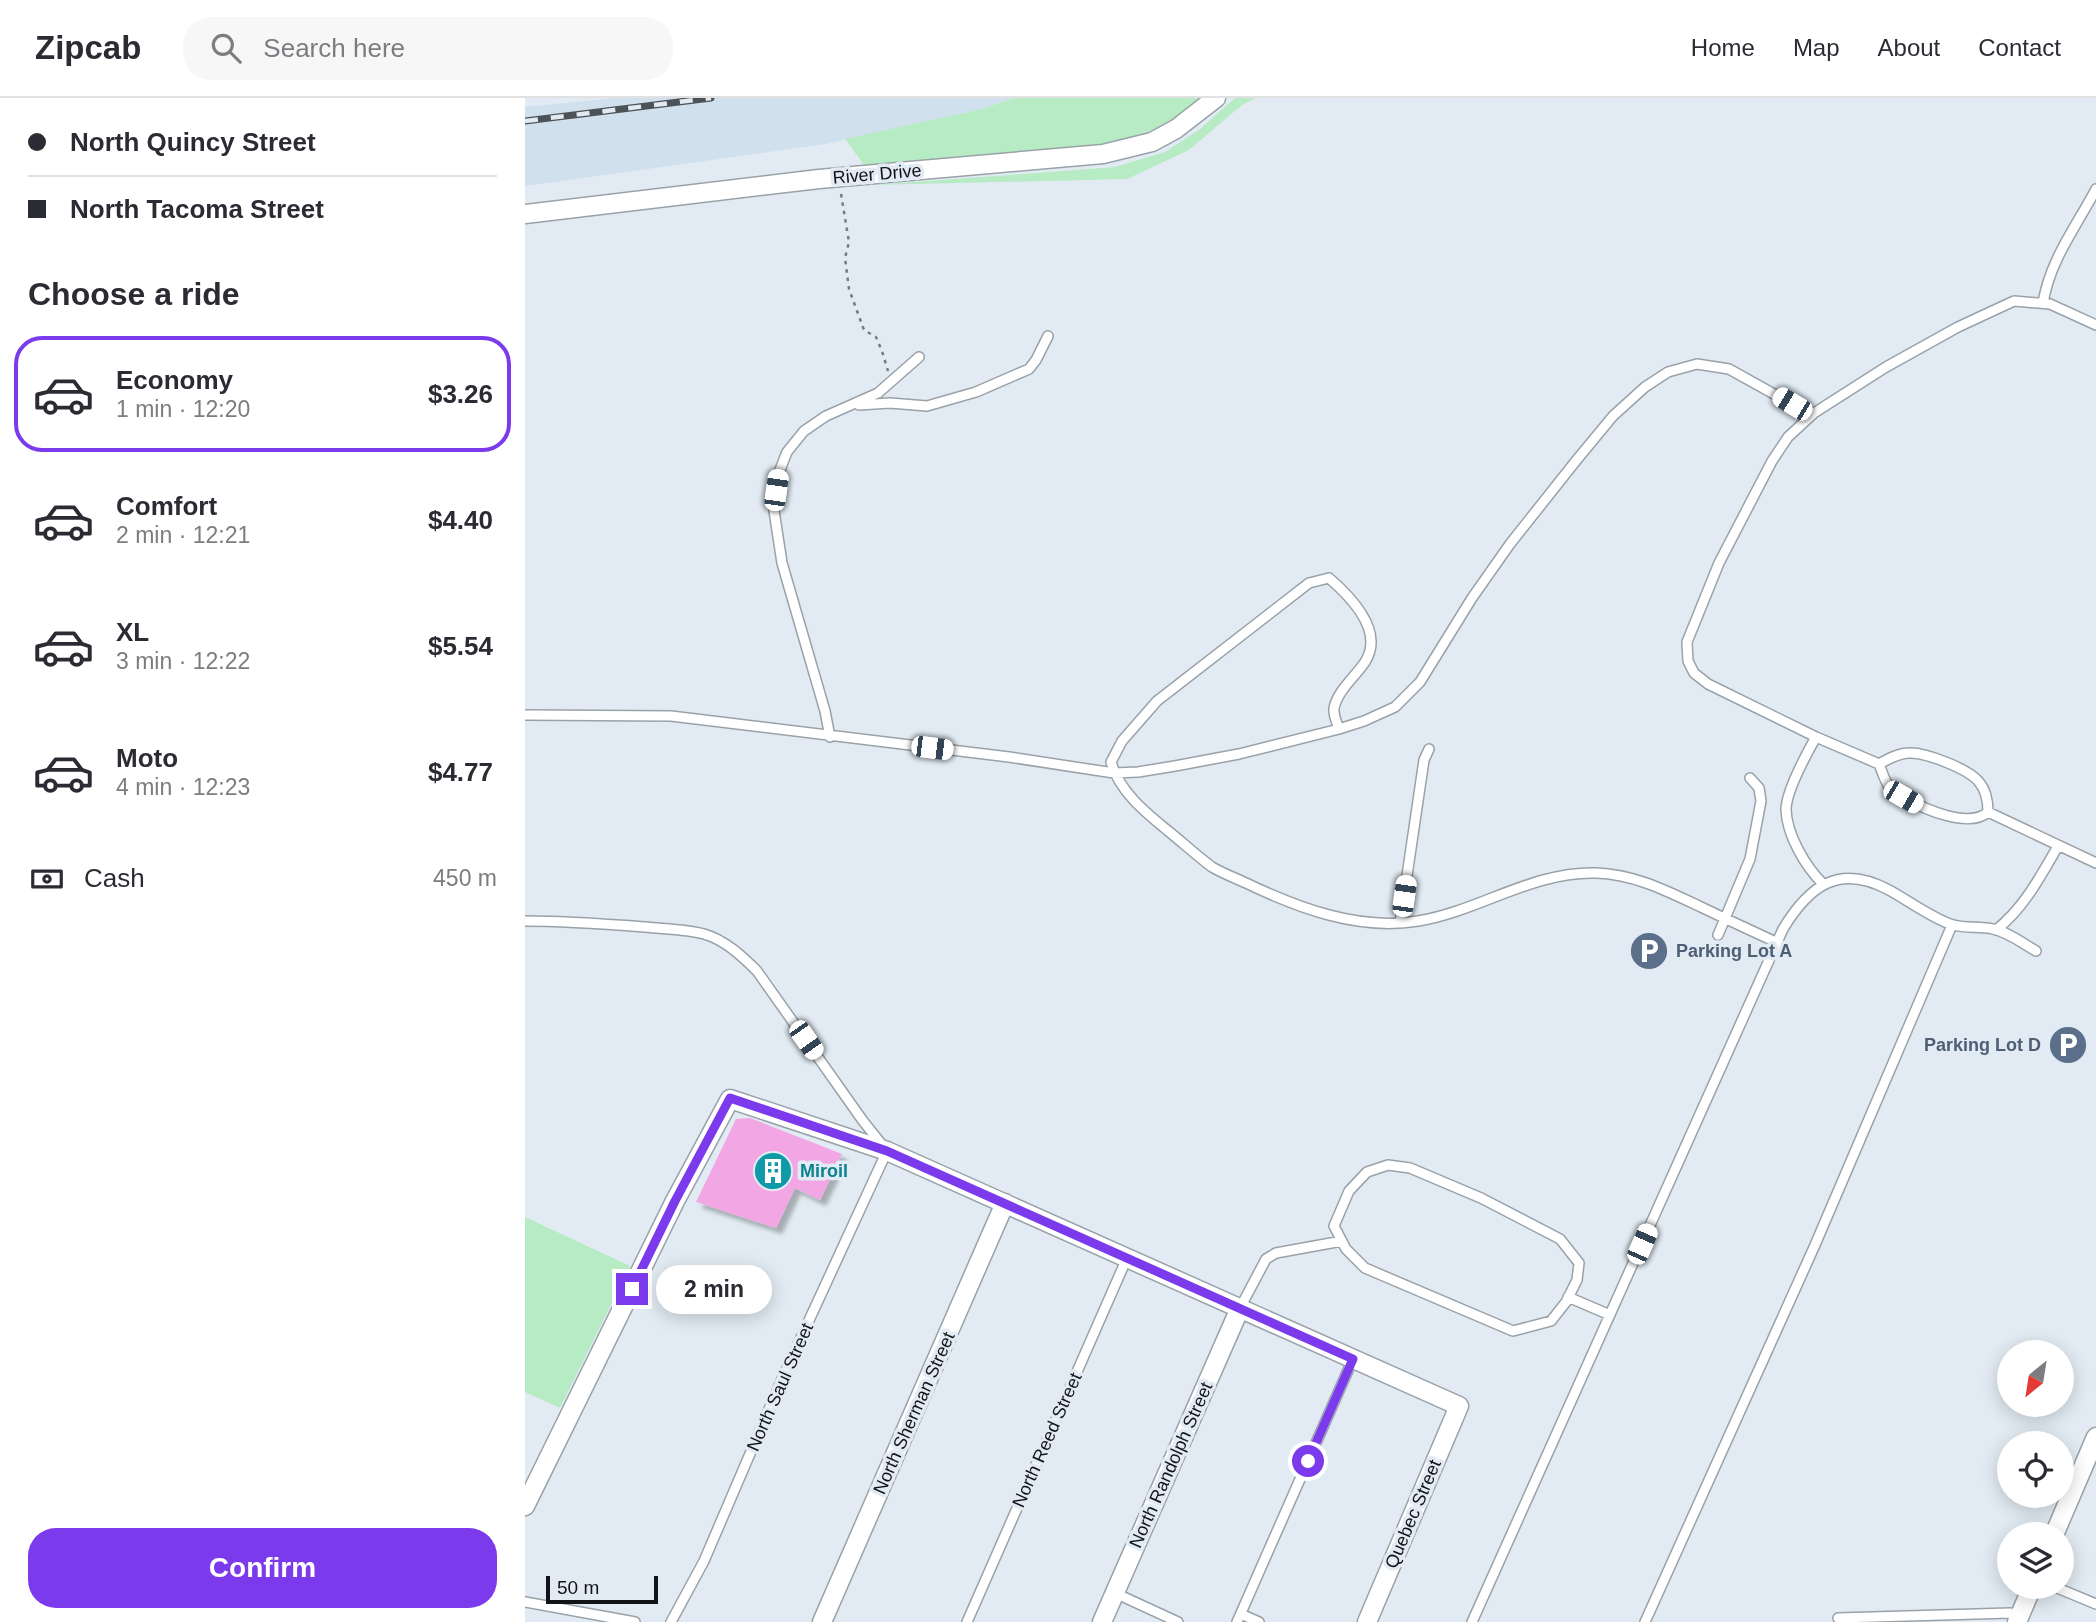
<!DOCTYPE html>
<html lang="en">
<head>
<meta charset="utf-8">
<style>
	body { margin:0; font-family:Helvetica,sans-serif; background:#f7f7f7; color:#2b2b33; height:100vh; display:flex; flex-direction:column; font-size:26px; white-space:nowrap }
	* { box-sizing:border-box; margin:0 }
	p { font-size:23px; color:#7c7c81 }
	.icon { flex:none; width:38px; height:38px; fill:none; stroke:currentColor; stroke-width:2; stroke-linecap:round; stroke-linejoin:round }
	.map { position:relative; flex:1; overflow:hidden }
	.sheet { display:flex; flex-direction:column; background:#fff; width:525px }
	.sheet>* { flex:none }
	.guide { display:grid; align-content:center; height:154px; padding:0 28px; background:#fff }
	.needle { width:46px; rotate:210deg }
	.tools { position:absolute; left:1472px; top:1242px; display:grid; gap:14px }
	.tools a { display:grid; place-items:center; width:77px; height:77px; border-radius:50%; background:#fff; box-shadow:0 4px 18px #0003; font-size:35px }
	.scale { position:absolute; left:21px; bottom:18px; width:112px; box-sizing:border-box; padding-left:7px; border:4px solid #111417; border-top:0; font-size:19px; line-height:24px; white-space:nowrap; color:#111417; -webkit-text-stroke:5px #e2ebf3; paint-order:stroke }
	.end { position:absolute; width:32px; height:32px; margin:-16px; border:9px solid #7c3aed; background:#fff; box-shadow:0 0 0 4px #fff }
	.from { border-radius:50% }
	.bubble { position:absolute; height:49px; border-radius:24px; background:#fff; box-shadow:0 4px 18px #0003; font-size:23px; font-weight:600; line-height:49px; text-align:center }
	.car { position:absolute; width:21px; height:42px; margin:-21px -10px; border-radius:9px; box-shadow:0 0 5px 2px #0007; background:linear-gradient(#fff 24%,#345 0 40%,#fff 0 76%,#345 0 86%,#fff 0) }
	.guide b { display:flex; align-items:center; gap:24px; height:66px; font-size:26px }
	.guide b+b { border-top:2px solid #e1e1e2 }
	.guide i { width:18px; height:18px; background:#2b2b33 }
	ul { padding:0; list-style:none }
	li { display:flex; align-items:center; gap:21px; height:116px; margin:0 14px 10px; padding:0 14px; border:4px solid transparent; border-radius:28px }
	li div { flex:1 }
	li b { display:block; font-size:26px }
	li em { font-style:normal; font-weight:600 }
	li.active { border-color:#7c3aed }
	li>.icon { width:63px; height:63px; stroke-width:1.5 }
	h2 { padding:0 28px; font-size:32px; line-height:84px }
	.pay { display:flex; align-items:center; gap:18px; height:77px; padding:0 28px; font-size:26px }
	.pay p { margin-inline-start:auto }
	.action { display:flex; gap:14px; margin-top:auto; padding:14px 28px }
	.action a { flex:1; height:80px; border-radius:28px; background:#7c3aed; color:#fff; font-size:28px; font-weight:600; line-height:80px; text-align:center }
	header { display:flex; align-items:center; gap:42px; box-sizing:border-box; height:98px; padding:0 35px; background:#fff; border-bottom:2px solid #e1e1e2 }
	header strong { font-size:33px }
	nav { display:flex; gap:38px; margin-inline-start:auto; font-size:24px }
	.search { width:490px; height:63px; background:#f7f7f7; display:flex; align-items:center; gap:18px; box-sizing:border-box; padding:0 24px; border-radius:28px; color:#7c7c81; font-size:26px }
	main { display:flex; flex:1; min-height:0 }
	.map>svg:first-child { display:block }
	.built { fill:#d0e0ed }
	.green { fill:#b7ebc3 }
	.building { fill:#f3a6e4; filter:url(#shadow) }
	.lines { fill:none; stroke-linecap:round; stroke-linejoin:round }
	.lane-casing { stroke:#99a2a9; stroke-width:12 }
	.street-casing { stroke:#99a2a9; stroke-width:21 }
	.path { stroke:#767b81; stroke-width:2.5; stroke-dasharray:3.5 5; stroke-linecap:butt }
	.lane { stroke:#fff; stroke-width:9 }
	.street { stroke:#fff; stroke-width:18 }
	.rail-casing { stroke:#4d5256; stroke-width:7 }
	.rail { stroke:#e2ebf3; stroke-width:4.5; stroke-dasharray:13; stroke-linecap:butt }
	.route { stroke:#7c3aed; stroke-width:9 }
	.labels { text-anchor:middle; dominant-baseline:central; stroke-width:7; stroke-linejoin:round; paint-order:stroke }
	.street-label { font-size:18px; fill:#111417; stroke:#e2ebf3 }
	.service-label { font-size:18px; font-weight:bold; fill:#4e5e75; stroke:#e2ebf3; text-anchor:start }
	.culture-label { font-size:18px; font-weight:bold; fill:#0d838f; stroke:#e2ebf3; text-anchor:start }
</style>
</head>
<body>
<header>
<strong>Zipcab</strong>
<div class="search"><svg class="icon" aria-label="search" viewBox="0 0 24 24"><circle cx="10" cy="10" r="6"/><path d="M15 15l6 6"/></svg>Search here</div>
<nav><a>Home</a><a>Map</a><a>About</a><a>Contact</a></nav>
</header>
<main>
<section class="sheet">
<div class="guide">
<b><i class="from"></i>North Quincy Street</b>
<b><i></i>North Tacoma Street</b>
</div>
<h2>Choose a ride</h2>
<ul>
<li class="active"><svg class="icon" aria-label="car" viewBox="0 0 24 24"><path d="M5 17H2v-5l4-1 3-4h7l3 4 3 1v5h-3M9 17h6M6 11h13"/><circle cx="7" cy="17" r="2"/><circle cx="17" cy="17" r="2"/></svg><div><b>Economy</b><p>1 min · 12:20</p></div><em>$3.26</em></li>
<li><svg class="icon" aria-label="car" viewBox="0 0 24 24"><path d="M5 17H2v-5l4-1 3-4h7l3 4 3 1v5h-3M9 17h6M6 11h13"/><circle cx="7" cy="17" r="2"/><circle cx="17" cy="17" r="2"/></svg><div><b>Comfort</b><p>2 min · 12:21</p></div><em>$4.40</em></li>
<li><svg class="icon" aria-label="car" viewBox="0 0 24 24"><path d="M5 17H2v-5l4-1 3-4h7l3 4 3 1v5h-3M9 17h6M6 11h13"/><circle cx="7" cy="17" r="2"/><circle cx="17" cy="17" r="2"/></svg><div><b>XL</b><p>3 min · 12:22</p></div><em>$5.54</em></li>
<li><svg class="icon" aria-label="car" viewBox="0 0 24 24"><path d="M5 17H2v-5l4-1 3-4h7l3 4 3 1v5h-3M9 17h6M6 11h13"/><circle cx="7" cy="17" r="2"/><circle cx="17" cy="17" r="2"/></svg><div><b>Moto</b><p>4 min · 12:23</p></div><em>$4.77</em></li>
</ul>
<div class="pay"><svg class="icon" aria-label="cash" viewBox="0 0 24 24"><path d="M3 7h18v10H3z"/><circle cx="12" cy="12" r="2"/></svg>Cash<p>450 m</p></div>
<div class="action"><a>Confirm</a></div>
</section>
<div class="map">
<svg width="1571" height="1524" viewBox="0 0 1571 1524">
	<defs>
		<filter id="shadow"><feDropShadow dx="6" dy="6" stdDeviation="2" flood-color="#0004"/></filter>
	</defs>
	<rect width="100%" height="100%" fill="#e2ebf3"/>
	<path class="built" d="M90,0h399l-32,11 -156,35 -301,42v-79z"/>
	<path class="green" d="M489,0h188l-34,24 -29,14 -43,10 -229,23 -22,-30 137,-30z
		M710,0h21l-14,7 -53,45 -62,29 -253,6 241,-18 50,-15 35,-23z
		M0,1119l105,49 -70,142 -35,-16z"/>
	<path class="building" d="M225,1020l92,36 -22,46 -25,-12 -19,40 -80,-26 40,-83z"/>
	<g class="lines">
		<g class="lane-casing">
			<path id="lane" d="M1518,205c7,-43 33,-76 53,-114
				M334,307l31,-2 37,3 49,-14 53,-23 7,-9 12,-24
				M0,617l146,1 338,41 105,16 24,-1 37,-6 64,-12 100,-25 25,-8 31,-14 25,-25 52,-84 38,-54 65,-82 38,-46 32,-29 23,-15 29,-8 32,5 63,35 16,14
				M814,631c-2,-6 -6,-14 -5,-21 4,-18 21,-31 31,-46 20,-31 -14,-65 -36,-84l-20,5 -152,118 -35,40 -11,21c8,29 34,50 56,68 15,12 30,26 45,37 10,6 23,11 34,16 52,25 113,48 172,38 61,-10 115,-50 178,-48 38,1 71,18 105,34 25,12 51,24 77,36
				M305,639l-5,-26 -43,-148 -9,-59 5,-29 9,-23 17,-21 22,-15 52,-23 41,-36
				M1291,639c-9,16 -30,55 -30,73 1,25 19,56 37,74
				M1354,666c9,-5 20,-11 30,-11 16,-1 60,16 70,29 7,8 9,20 9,30 -19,17 -64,-3 -83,-14 -4,-2 -11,-5 -14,-9 -6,-6 -9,-18 -12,-25l-63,-27 -108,-53 -14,-11 -6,-12 -1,-19 32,-79 53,-102 16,-24 26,-24 72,-46 72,-40 56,-26 36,3 46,21
				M1463,714l108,51
				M0,823c40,0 80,3 120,6 19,2 41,2 59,7 21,6 38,22 53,37l106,150 24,30 -105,228 -78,182 -33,61
				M875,825l24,-163 5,-11
				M1471,832c28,-22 44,-53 62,-84
				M1193,837l32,-76 11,-58 -2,-13 -9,-10
				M863,1067l22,3 71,30 79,41 19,24 -2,17 -11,22 -15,19 -38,10 -148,-63 -19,-19 -12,-23 15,-35 18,-19z
				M1043,1199l42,18
				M715,1210l26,-49 10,-6 66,-12
				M1530,1489l41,17
				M590,1495l63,29
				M0,1504l110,20
				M716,1516l18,8
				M1313,1520l172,-5 10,2
				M442,1524l160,-364
				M712,1524l116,-263
				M947,1524l311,-693c26,-43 56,-66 106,-39 20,11 40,26 61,34 14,5 29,2 43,5 15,3 29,14 43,22
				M1120,1524l170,-377 137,-320"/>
		</g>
		<g class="street-casing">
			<path id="street" d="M0,116l294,-35 284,-25 49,-12 24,-13 40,-31
				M0,1408l150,-305 55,-102 157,52 572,255 -92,216
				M1529,1437l42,-98
				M297,1524l183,-419
				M577,1524l138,-314
				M1492,1524l15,-35"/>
		</g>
		<path class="path" d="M316,96l8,48 -4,16 4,31 15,41 12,7 6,14 6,20"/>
		<use href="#lane" class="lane"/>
		<use href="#street" class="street"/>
		<g class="rail-casing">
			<path id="rail" d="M0,23l186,-23"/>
		</g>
		<use href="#rail" class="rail"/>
	</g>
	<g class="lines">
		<path class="route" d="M107,1191l43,-88 55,-103 157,53 466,208 -45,102"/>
	</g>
	<defs>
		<g id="parking-disc" transform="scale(2.0125)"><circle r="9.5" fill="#5c6f8a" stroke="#e2ebf3"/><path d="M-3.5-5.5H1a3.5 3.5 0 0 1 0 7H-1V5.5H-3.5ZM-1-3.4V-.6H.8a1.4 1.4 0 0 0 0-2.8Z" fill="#fff"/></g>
		<g id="building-disc" transform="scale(2.0125)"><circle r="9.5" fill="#0f9aa8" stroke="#e2ebf3"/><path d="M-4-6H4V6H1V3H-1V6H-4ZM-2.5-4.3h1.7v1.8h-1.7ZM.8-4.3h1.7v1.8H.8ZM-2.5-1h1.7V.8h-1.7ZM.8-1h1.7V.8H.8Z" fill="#fff"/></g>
	</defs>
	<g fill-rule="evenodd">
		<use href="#parking-disc" x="1124" y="853"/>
		<use href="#parking-disc" x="1543" y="947"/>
		<use href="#building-disc" x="248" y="1073"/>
	</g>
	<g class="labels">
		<g class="street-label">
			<text transform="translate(352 76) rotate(-5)">River Drive</text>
			<text transform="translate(255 1289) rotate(-66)">North Saul Street</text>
			<text transform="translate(389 1315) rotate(-66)">North Sherman Street</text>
			<text transform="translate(522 1342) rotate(-66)">North Reed Street</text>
			<text transform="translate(646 1367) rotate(-66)">North Randolph Street</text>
			<text transform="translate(888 1416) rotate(-67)">Quebec Street</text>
		</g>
		<g class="service-label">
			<text x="1151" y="853">Parking Lot A</text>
			<text x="1516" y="947" text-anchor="end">Parking Lot D</text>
		</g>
		<g class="culture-label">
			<text x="275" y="1073">Miroil</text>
		</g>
	</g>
</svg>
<div class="tools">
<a><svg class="needle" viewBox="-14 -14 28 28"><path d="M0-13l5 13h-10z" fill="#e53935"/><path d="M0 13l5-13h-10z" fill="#7c7c81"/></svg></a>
<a><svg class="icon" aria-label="locate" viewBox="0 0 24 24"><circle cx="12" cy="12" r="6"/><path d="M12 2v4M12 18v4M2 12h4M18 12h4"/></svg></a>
<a><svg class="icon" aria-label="layers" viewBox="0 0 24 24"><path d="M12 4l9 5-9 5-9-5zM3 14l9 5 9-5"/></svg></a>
</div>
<div class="scale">50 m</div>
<i class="end from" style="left:783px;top:1363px"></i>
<i class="end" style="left:107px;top:1191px"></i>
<div class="bubble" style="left:131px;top:1167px;width:116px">2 min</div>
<i class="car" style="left:1267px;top:306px;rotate:301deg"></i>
<i class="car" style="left:251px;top:392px;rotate:8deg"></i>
<i class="car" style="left:407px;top:650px;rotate:97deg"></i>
<i class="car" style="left:1378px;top:699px;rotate:120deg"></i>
<i class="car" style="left:879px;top:798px;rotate:8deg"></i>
<i class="car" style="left:281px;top:942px;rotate:145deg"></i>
<i class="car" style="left:1117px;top:1146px;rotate:24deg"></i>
</div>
</main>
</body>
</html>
